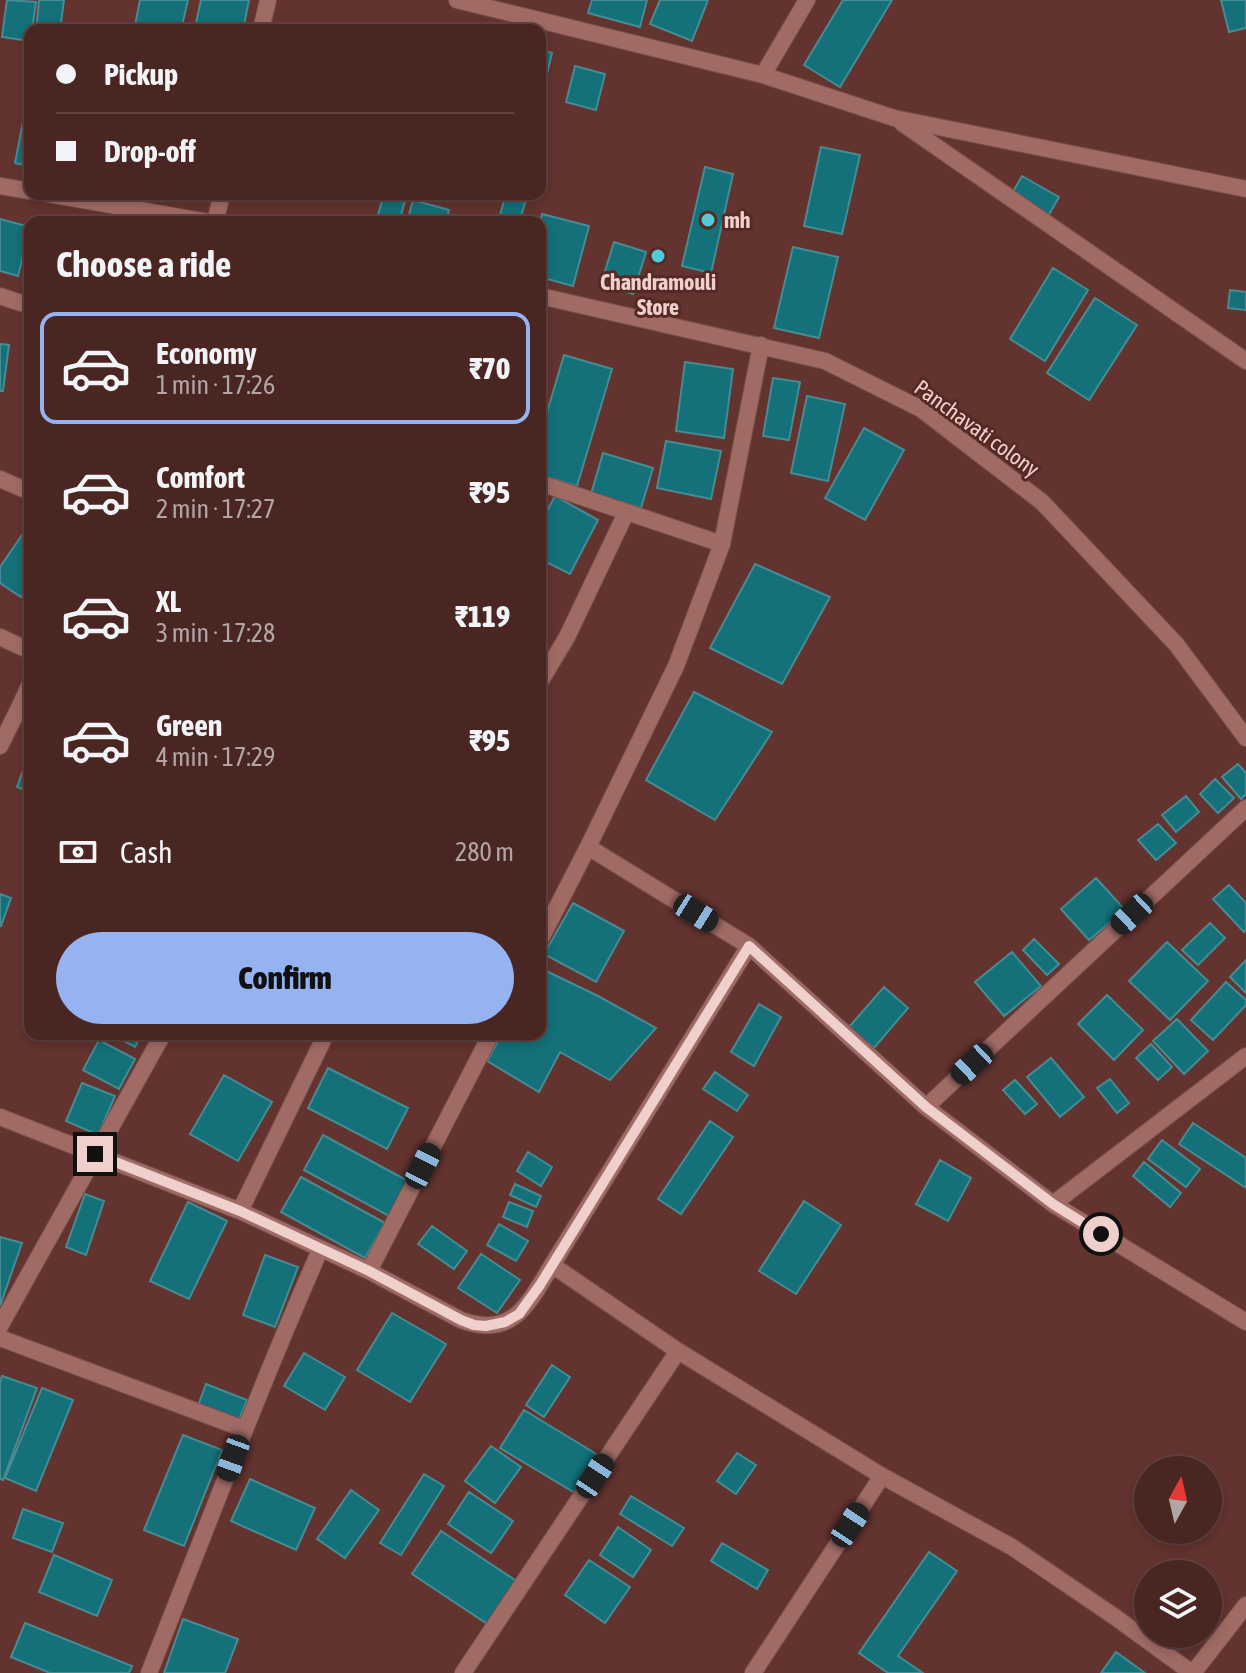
<!DOCTYPE html>
<html lang="en">
<head>
<meta charset="utf-8">
<style>
	body { margin:0; font-family:"Asap Condensed",sans-serif; background:#543230; color:#f1f3f6; height:100vh; display:flex; flex-direction:column; font-size:30px; white-space:nowrap }
	* { box-sizing:border-box; margin:0 }
	p { font-size:26px; color:#b2a5a6 }
	.icon { flex:none; width:44px; height:44px; fill:none; stroke:currentColor; stroke-width:2; stroke-linecap:round; stroke-linejoin:round }
	.map { position:relative; flex:1; overflow:hidden }
	.side { position:absolute; left:24px; top:216px; width:522px; height:824px; display:flex; flex-direction:column; background:#4a2623; border-radius:16px; box-shadow:0 4px 12px #0003,0 0 0 2px #614341 }
	.side>* { flex:none }
	.guide { position:absolute; left:24px; top:24px; width:522px; height:176px; border-radius:16px; box-shadow:0 4px 12px #0003,0 0 0 2px #614341; display:grid; align-content:center; height:176px; padding:0 32px; background:#4a2623 }
	.needle { width:52px; rotate:8deg }
	.tools { position:absolute; left:1134px; top:1456px; display:grid; gap:16px }
	.tools a { display:grid; place-items:center; width:88px; height:88px; border-radius:50%; background:#4a2623; box-shadow:0 4px 12px #0003,0 0 0 2px #614341; font-size:40px }
	.end { position:absolute; width:36px; height:36px; margin:-18px; border:10px solid #efd0cd; background:#111; box-shadow:0 0 0 4px #111 }
	.from { border-radius:50% }
	.car { position:absolute; width:24px; height:48px; margin:-24px -12px; border-radius:10px; box-shadow:0 0 6px 2px #0007; background:linear-gradient(#222 24%,#8ab4d8 0 40%,#222 0 76%,#8ab4d8 0 86%,#222 0) }
	.guide b { display:flex; align-items:center; gap:28px; height:76px; font-size:30px }
	.guide b+b { border-top:2px solid #614341 }
	.guide i { width:20px; height:20px; background:#f1f3f6 }
	ul { padding:0; list-style:none }
	li { display:flex; align-items:center; gap:24px; height:112px; margin:0 16px 12px; padding:0 16px; border:4px solid transparent; border-radius:16px }
	li div { flex:1 }
	li b { display:block; font-size:30px }
	li em { font-style:normal; font-weight:800 }
	li.selected { border-color:#95b2f1 }
	li>.icon { width:72px; height:72px; stroke-width:1.5 }
	h2 { padding:0 32px; font-size:36px; line-height:96px }
	.pay { display:flex; align-items:center; gap:20px; height:88px; padding:0 32px; font-size:30px }
	.pay p { margin-inline-start:auto }
	.button { display:flex; gap:16px; margin-top:auto; padding:16px 32px }
	.button a { flex:1; height:92px; border-radius:48px; background:#95b2f1; color:#111; font-size:32px; font-weight:800; line-height:92px; text-align:center }
	.map>svg:first-child { display:block }
	.building { fill:#147079; stroke:#478b93; stroke-width:2 }
	.lines { fill:none; stroke-linecap:round; stroke-linejoin:round }
	.minor-casing { stroke:#79504e; stroke-width:18 }
	.minor { stroke:#a06b65; stroke-width:16 }
	.route { stroke:#efd0cd; stroke-width:10 }
	.poi-dot { fill:#52cbd9; stroke:#572925; stroke-width:3 }
	.labels { text-anchor:middle; dominant-baseline:central; stroke-width:6; stroke-linejoin:round; paint-order:stroke }
	.poi-label { font-size:22px; font-weight:bold; fill:#efd0cd; stroke:#572925; text-anchor:start }
	.street-label { font-size:22px; fill:#efd0cd; stroke:#572925 }
</style>
</head>
<body>
<div class="map">
<svg width="1246" height="1673" viewBox="0 0 1246 1673">
	<rect width="100%" height="100%" fill="#63332f"/>
	<path class="building" d="M7,0l29,2 -4,28h-2v11l-28,-4z
		M39,0h25l-4,30h-24z
		M140,0h48l-7,30h-47z
		M201,0h48l-6,30h-15l-32,-7z
		M592,0h55l-7,27 -52,-14z
		M660,0h48l-16,41 -42,-17z
		M843,0h49l-52,87 -36,-22z
		M1221,0h25v28l-17,4z
		M540,50l12,3 -12,50z
		M575,66l30,8 -9,36 -30,-8z
		M30,85v81l-15,-3z
		M821,147l39,8 -18,79 -38,-8z
		M705,167l28,7 -22,99 -29,-7z
		M1022,176l37,21 -12,21 -37,-21z
		M384,194h23l-8,28h-23z
		M506,194h22l-9,28h-21z
		M413,200l36,10 -3,12h-39z
		M542,214l47,12 -16,60 -33,-9v-55z
		M0,219l30,8 -12,49 -18,-5z
		M614,242l32,10 -13,42 -32,-10z
		M793,247l45,10 -19,81 -45,-10z
		M1053,268l35,22 -43,71 -35,-22z
		M1230,290l16,2v18l-18,-2z
		M1095,298l42,27 -48,75 -42,-27z
		M0,344l9,1 -6,46h-3z
		M564,355l48,14 -35,117 -37,-11v-39z
		M685,362l48,7 -9,69 -48,-7z
		M773,378l27,4 -11,58 -26,-4z
		M807,396l38,8 -17,77 -37,-8z
		M864,428l40,22 -39,70 -40,-22z
		M666,441l55,10 -10,48 -54,-11z
		M603,453l50,15 -12,40 -50,-14z
		M555,496l43,24 -28,54 -30,-15v-35z
		M29,525l1,59 -9,13 -21,-14v-16z
		M755,564l75,33 -48,87 -72,-36z
		M694,692l78,40 -57,88 -69,-40z
		M29,754l1,1v37l-13,-5z
		M1238,764l8,9v21l-5,5 -19,-22z
		M1215,779l19,19 -16,15 -18,-19z
		M1186,796l13,16 -23,20 -14,-17z
		M1158,824l18,19 -20,17 -18,-20z
		M1096,878l29,32 -36,30 -28,-31z
		M1229,885l17,18v27l-2,2 -31,-33z
		M0,894l11,4 -10,28h-1z
		M573,903l51,28 -28,51 -52,-28z
		M1210,923l15,15 -27,27 -16,-15z
		M1034,939l25,25 -12,11 -24,-25z
		M1167,942l41,39 -38,39 -41,-39z
		M1012,952l29,34 -37,30 -29,-34z
		M1246,960v33l-16,-16z
		M540,968l58,28 58,32 -46,52 -50,-28 -21,40 -52,-31 15,-27h38z
		M1226,982l20,18v5l-33,35 -22,-20z
		M884,987l24,21 -34,40 -25,-21z
		M1107,995l36,35 -29,30 -36,-36z
		M759,1004l22,13 -27,49 -23,-14z
		M1177,1019l31,32 -24,23 -31,-33z
		M111,1034h31l-7,13z
		M99,1040l36,19 -16,30 -36,-19z
		M1151,1044l21,23 -14,13 -22,-22z
		M1051,1058l33,39 -24,20 -33,-40z
		M328,1068l80,40 -21,41 -79,-41z
		M715,1072l33,23 -11,16 -34,-22z
		M224,1075l48,27 -34,59 -48,-27z
		M1110,1079l19,24 -12,10 -20,-25z
		M1015,1080l22,24 -12,10 -22,-24z
		M82,1083l33,13 -17,39 -32,-14z
		M710,1121l23,16 -52,77 -23,-15z
		M1193,1123l53,35v30l-67,-44z
		M323,1135l85,46 -19,35 -85,-46z
		M1162,1140l38,29 -14,18 -38,-28z
		M528,1152l24,15 -11,19 -24,-15z
		M940,1160l31,18 -23,43 -32,-17z
		M1144,1162l37,31 -11,14 -37,-31z
		M301,1177l84,46 -20,35 -84,-46z
		M515,1184l26,12 -5,11 -26,-12z
		M85,1194l19,7 -18,54 -20,-8z
		M804,1201l37,24 -45,69 -37,-23z
		M188,1202l39,19 -38,78 -39,-18z
		M509,1202l24,9 -6,16 -24,-10z
		M499,1224l29,17 -12,20 -29,-16z
		M432,1226l35,25 -13,18 -36,-25z
		M0,1237l22,6 -22,63z
		M481,1254l39,26 -23,33 -39,-25z
		M265,1255l33,12 -23,60 -32,-12z
		M392,1313l54,31 -36,58 -53,-32z
		M304,1353l41,24 -20,33 -41,-24z
		M552,1365l18,12 -26,40 -18,-12z
		M2,1376l35,12 -34,92 -3,-1v-97z
		M206,1384l41,16 -9,22 -40,-16z
		M42,1388l31,12 -37,91 -31,-13z
		M524,1410l74,45 -23,38 -75,-45z
		M183,1435l39,15 -38,96 -40,-16z
		M491,1446l30,21 -26,36 -30,-22z
		M737,1453l19,12 -20,29 -19,-13z
		M424,1474l20,12 -43,69 -21,-12z
		M250,1479l65,29 -19,42 -65,-29z
		M351,1490l28,20 -34,48 -28,-19z
		M469,1492l44,29 -22,32 -43,-29z
		M631,1496l53,32 -12,18 -52,-32z
		M23,1509l40,14 -11,29 -39,-14z
		M618,1527l33,23 -18,27 -33,-22z
		M441,1531l77,51 -29,43 -77,-51z
		M722,1543l46,27 -11,19 -46,-28z
		M929,1552l28,19 -59,85 25,17h-35l-29,-20z
		M54,1555l58,25 -15,36 -58,-24z
		M589,1560l41,27 -25,36 -40,-28z
		M183,1619l55,20 -13,34h-61z
		M25,1623l107,43 -3,7h-79l-39,-16z
		M1116,1652l29,21h-44z"/>
	<g class="lines">
		<g class="minor-casing">
			<path id="minor" d="M457,0l306,75
				M807,0l-44,75 131,43 352,71
				M261,30l7,-30
				M902,123l344,238
				M0,186l30,5
				M48,194l160,28
				M215,222l7,-28
				M0,296l30,10
				M540,296l285,65 96,48 121,93 134,142 70,94
				M761,345l-39,199 -46,122 -88,181 161,99 177,161 127,97 193,-148
				M0,479l30,13
				M540,483l182,61
				M0,637l30,14
				M540,682l27,-45 59,-124
				M30,684l-10,22 10,9
				M0,746l20,-40
				M540,940l48,-93
				M926,1107l320,-299
				M0,1117l240,94 129,60 92,49c52,19 67,-16 91,-55l126,86 204,125 130,71 103,70 77,56
				M1053,1204l193,118
				M240,1211l86,-177
				M552,1265l197,-319
				M369,1271l122,-237
				M0,1326l163,-292
				M0,1338l244,91
				M149,1673c56,-141 110,-284 171,-423
				M463,1673l215,-322
				M753,1673l129,-197
				M1193,1673l53,-68"/>
		</g>
		<use href="#minor" class="minor"/>
	</g>
	<g class="lines">
		<path class="route" d="M95,1154l145,57 129,60 92,49 13,5 12,1 19,-4 14,-8 21,-29 209,-339 177,161 127,97 48,30"/>
	</g>
	<g class="poi-dot">
		<circle cx="708" cy="220" r="8"/>
		<circle cx="658" cy="256" r="8"/>
	</g>
	<g class="labels">
		<g class="poi-label">
			<text x="724" y="220">mh</text>
			<text x="658" y="282" text-anchor="middle">Chandramouli<tspan x="658" dy="25">Store</tspan></text>
		</g>
		<g class="street-label">
			<text transform="translate(977 428) rotate(36)">Panchavati colony</text>
		</g>
	</g>
</svg>
<div class="tools">
<a><svg class="needle" viewBox="-14 -14 28 28"><path d="M0-13l5 13h-10z" fill="#e53935"/><path d="M0 13l5-13h-10z" fill="#b2a5a6"/></svg></a>
<a><svg class="icon" aria-label="layers" viewBox="0 0 24 24"><path d="M12 4l9 5-9 5-9-5zM3 14l9 5 9-5"/></svg></a>
</div>
<i class="end from" style="left:1101px;top:1234px"></i>
<i class="end" style="left:95px;top:1154px"></i>
<i class="car" style="left:696px;top:913px;rotate:122deg"></i>
<i class="car" style="left:1132px;top:914px;rotate:227deg"></i>
<i class="car" style="left:972px;top:1064px;rotate:227deg"></i>
<i class="car" style="left:423px;top:1166px;rotate:27deg"></i>
<i class="car" style="left:233px;top:1458px;rotate:200deg"></i>
<i class="car" style="left:595px;top:1476px;rotate:33deg"></i>
<i class="car" style="left:850px;top:1525px;rotate:33deg"></i>
<div class="guide">
<b><i class="from"></i>Pickup</b>
<b><i></i>Drop-off</b>
</div>
<section class="side">
<h2>Choose a ride</h2>
<ul>
<li class="selected"><svg class="icon" aria-label="car" viewBox="0 0 24 24"><path d="M5 17H2v-5l4-1 3-4h7l3 4 3 1v5h-3M9 17h6M6 11h13"/><circle cx="7" cy="17" r="2"/><circle cx="17" cy="17" r="2"/></svg><div><b>Economy</b><p>1 min · 17:26</p></div><em>₹70</em></li>
<li><svg class="icon" aria-label="car" viewBox="0 0 24 24"><path d="M5 17H2v-5l4-1 3-4h7l3 4 3 1v5h-3M9 17h6M6 11h13"/><circle cx="7" cy="17" r="2"/><circle cx="17" cy="17" r="2"/></svg><div><b>Comfort</b><p>2 min · 17:27</p></div><em>₹95</em></li>
<li><svg class="icon" aria-label="car" viewBox="0 0 24 24"><path d="M5 17H2v-5l4-1 3-4h7l3 4 3 1v5h-3M9 17h6M6 11h13"/><circle cx="7" cy="17" r="2"/><circle cx="17" cy="17" r="2"/></svg><div><b>XL</b><p>3 min · 17:28</p></div><em>₹119</em></li>
<li><svg class="icon" aria-label="car" viewBox="0 0 24 24"><path d="M5 17H2v-5l4-1 3-4h7l3 4 3 1v5h-3M9 17h6M6 11h13"/><circle cx="7" cy="17" r="2"/><circle cx="17" cy="17" r="2"/></svg><div><b>Green</b><p>4 min · 17:29</p></div><em>₹95</em></li>
</ul>
<div class="pay"><svg class="icon" aria-label="cash" viewBox="0 0 24 24"><path d="M3 7h18v10H3z"/><circle cx="12" cy="12" r="2"/></svg>Cash<p>280 m</p></div>
<div class="button"><a>Confirm</a></div>
</section>
</div>
</body>
</html>
